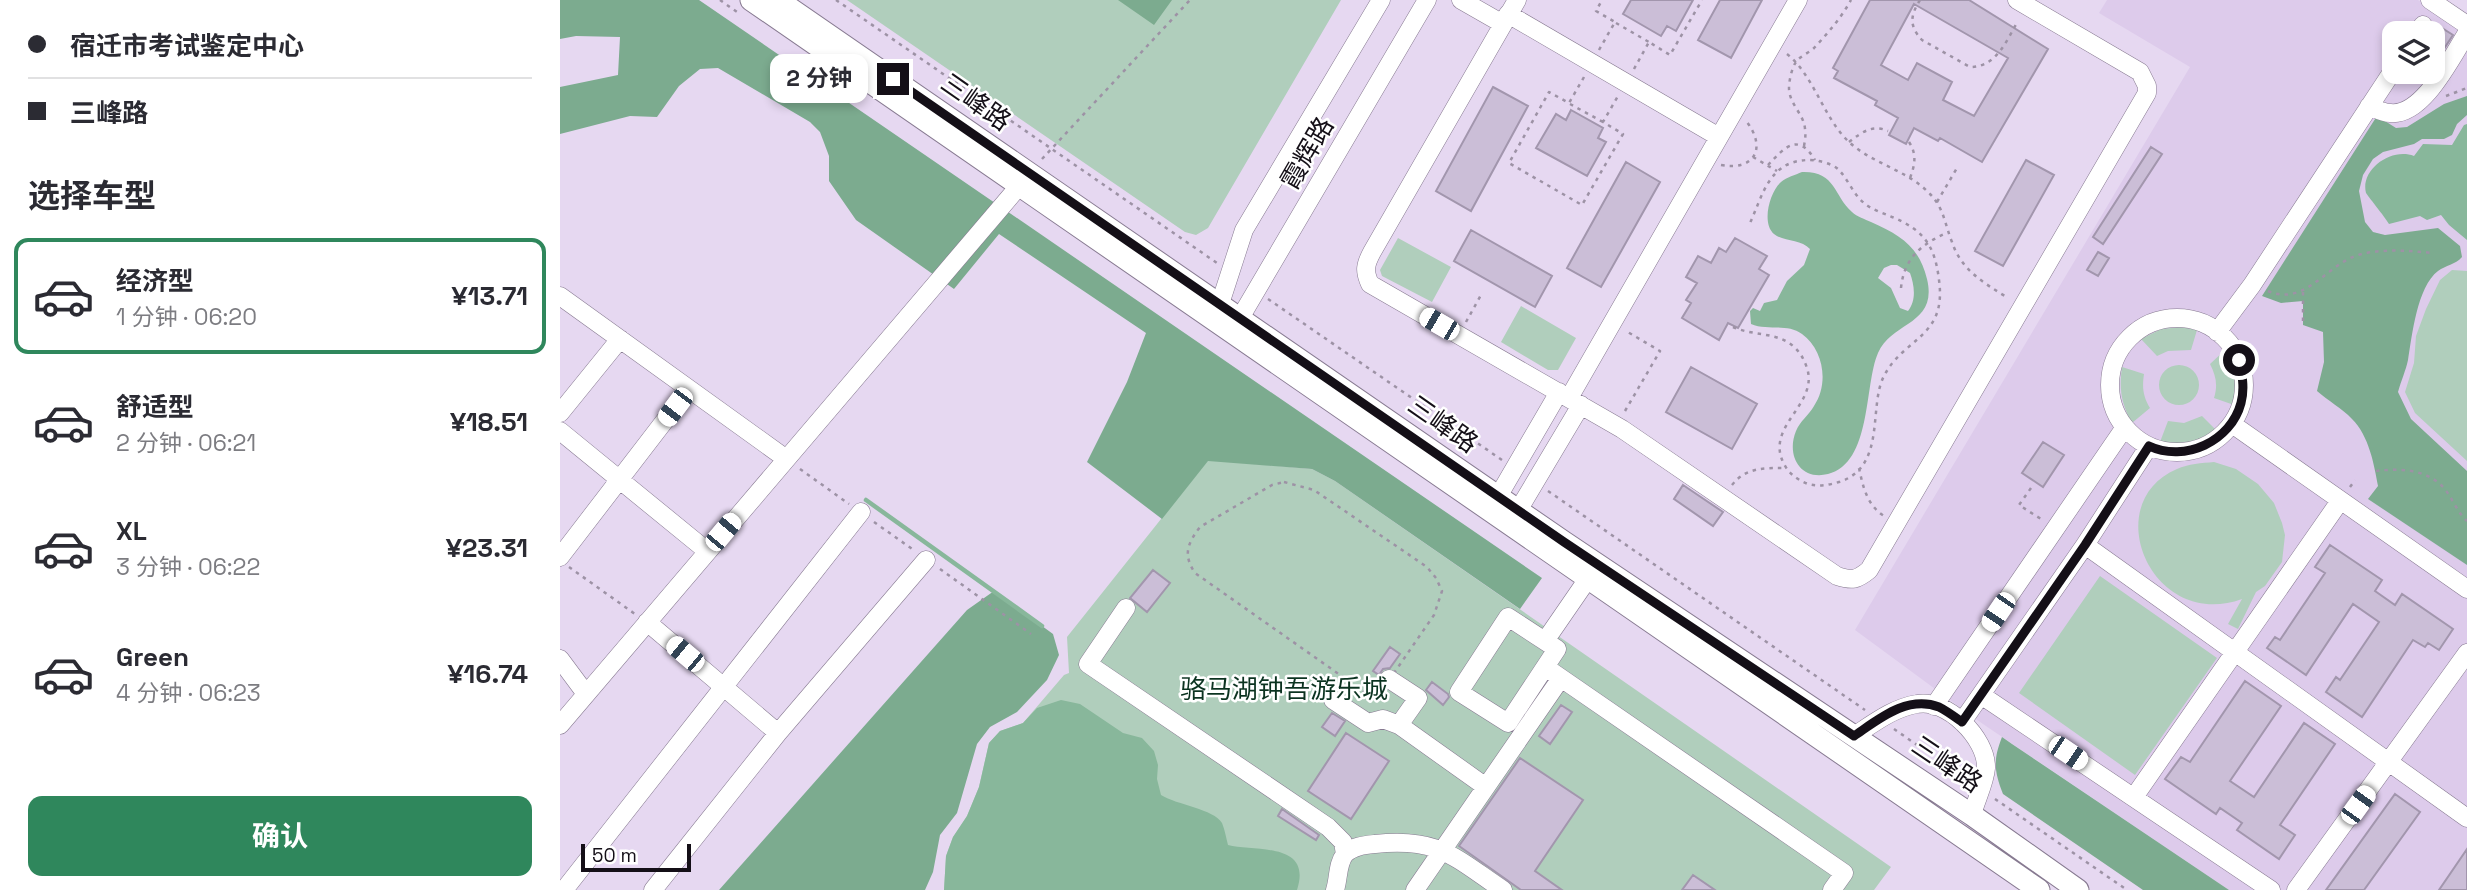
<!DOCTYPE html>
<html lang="zh">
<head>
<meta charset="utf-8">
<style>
	body { margin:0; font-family:"Space Grotesk","Noto Sans SC",sans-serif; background:#f7f7f7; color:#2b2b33; height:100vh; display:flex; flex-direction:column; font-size:26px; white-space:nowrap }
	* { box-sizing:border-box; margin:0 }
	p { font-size:23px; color:#7c7c81 }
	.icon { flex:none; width:38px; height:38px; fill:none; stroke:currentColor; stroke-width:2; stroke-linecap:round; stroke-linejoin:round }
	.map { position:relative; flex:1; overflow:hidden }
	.drawer { display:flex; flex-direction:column; background:#fff; width:560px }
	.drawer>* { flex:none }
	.banner { display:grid; align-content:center; height:154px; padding:0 28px; background:#fff }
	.controls { position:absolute; left:1822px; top:21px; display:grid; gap:14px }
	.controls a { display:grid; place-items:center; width:63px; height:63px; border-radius:14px; background:#fff; box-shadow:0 4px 10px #0003; font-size:35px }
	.scale { position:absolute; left:21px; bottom:18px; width:110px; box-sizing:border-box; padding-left:7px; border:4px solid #140f17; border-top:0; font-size:19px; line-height:24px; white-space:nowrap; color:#140f17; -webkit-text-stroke:5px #fff; paint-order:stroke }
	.end { position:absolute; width:32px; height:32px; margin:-16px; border:9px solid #140f17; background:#fff; box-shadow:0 0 0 4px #fff }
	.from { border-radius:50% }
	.bubble { position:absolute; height:49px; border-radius:14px; background:#fff; box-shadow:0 4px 10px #0003; font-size:23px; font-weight:700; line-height:49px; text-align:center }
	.car { position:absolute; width:21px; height:42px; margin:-21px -10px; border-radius:9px; box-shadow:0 0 5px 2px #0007; background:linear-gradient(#fff 24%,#345 0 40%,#fff 0 76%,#345 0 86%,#fff 0) }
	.banner b { display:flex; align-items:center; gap:24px; height:66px; font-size:26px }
	.banner b+b { border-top:2px solid #e1e1e2 }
	.banner i { width:18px; height:18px; background:#2b2b33 }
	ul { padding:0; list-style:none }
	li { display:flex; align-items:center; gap:21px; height:116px; margin:0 14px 10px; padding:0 14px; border:4px solid transparent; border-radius:14px }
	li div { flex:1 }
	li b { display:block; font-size:26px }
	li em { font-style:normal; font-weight:700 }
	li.current { border-color:#2f875c }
	li>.icon { width:63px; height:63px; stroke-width:1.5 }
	h2 { padding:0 28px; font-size:32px; line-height:84px }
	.cta { display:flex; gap:14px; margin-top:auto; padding:14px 28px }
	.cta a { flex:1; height:80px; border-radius:14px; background:#2f875c; color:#fff; font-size:28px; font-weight:700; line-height:80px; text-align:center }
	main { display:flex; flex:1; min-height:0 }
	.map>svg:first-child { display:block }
	.built { fill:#ddcbeb; fill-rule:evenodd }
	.green { fill:#b0cebc }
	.forest { fill:#7cab8f }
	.water { fill:#88b79b; fill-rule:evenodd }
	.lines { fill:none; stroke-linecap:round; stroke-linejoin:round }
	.stream { stroke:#88b79b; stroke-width:4.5 }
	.building { fill:#cbbed7; stroke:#a296ad; stroke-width:2; fill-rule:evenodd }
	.minor-casing { stroke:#877a91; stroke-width:19 }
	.major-casing { stroke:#877a91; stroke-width:23 }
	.path { stroke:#9d92a5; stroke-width:2.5; stroke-dasharray:3.5 5; stroke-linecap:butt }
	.minor { stroke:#fff; stroke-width:18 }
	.major { stroke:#fff; stroke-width:21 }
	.route { stroke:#140f17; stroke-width:9 }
	.labels { text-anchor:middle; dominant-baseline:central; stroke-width:5; stroke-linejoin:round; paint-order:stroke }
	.street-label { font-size:26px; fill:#140f17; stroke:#fff }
	.park-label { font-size:26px; fill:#0b3320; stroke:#fff }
</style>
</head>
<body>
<main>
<section class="drawer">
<div class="banner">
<b><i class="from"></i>宿迁市考试鉴定中心</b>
<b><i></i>三峰路</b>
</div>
<h2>选择车型</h2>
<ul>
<li class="current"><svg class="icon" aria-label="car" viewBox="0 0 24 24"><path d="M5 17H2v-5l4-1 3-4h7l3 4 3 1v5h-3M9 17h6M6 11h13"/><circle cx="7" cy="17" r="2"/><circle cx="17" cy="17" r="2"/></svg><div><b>经济型</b><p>1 分钟 · 06:20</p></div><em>¥13.71</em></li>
<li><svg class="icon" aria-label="car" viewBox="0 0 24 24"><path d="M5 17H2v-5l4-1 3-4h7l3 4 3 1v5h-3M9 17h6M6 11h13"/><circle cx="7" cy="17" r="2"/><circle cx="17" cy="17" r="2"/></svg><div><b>舒适型</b><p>2 分钟 · 06:21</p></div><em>¥18.51</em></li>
<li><svg class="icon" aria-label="car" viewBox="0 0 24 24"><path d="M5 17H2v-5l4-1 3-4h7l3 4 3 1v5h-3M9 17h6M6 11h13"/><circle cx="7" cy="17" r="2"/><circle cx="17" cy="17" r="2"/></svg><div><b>XL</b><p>3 分钟 · 06:22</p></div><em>¥23.31</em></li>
<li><svg class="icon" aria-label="car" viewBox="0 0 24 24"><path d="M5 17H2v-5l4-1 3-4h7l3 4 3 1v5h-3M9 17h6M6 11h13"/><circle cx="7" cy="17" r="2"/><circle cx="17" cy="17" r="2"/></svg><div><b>Green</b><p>4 分钟 · 06:23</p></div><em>¥16.74</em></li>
</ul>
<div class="cta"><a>确认</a></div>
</section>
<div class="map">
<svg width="1907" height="890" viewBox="0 0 1907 890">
	<rect width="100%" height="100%" fill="#e6d8f1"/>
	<path class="built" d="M1547,0h311l49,34v856h-238l-249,-168 -125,-92 335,-563 -91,-54zM1834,33h38v39h-38z"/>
	<path class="green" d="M287,0h494l-133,228 -12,7 -11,-3z
		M838,238l53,29 -19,35 -50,-26 -2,-6z
		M1892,270l15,1v190l-52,-48 -10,-21 9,-29 2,-27 10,-27 14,-29z
		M961,306l55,32 -18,32h-10l-47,-28z
		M1621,327l16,3 -6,20 -23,1 -11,5 -16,-17 20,-10z
		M1665,350c12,16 16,36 9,55l-20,-7c4,-13 2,-22 -4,-34z
		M1599 385a20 20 0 1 1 40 0a20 20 0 1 1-40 0Z
		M1562,367l22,7c-2,14 -1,22 6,34l-18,15c-11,-20 -13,-34 -10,-56z
		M1642,416l16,16c-20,10 -37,16 -58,10l8,-21 16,2z
		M648,460l104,9 23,12 556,386 -17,23h-930l2,-34 7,-19 14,-21 12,-29 10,-44 11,-12 23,-8 41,-48 5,-2 -2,-36z
		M1654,462l22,7 22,15 16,19 8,20 3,12 -3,27 -17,24 -9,6 -18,37 -10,-5 14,-25c-90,33 -145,-96 -65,-130 11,-5 25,-6 37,-7z
		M1540,576l117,82 -82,117 -116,-82z"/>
	<path class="forest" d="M0,0h139l843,578 -22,31 -185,-128 -23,-12 -104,-8 -46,58 -75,-57 40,-80 19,-49 -147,-99 -45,55 -98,-69 -27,-39v-25l-9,-24 -10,-10 -92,-54 -18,1 -21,17 -22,31 -27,-1 -70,18v-47l58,-12 2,-38 -44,-1 -16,3z
		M558,0h54l-18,25z
		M1907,96v19l-10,9 -5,11 -8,4h-22l-8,5 -31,8 -10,7 -10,16 -4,16 6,31 8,10 12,3 53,-7 22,18 2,11c-7,8 -16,8 -24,14 -21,16 -26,65 -30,89 -2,10 -7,21 -10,32l13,27 56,52v94l-99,-66 10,-13c-4,-22 -9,-50 -26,-67 -10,-11 -24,-18 -35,-28l7,-29 -1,-30 -20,-7v-24l-22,2 -19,-7 115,-180 19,12 11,-1 37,-23z
		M434,591l59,43 6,21 -12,25 -30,32 -27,15 -13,17 -20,69 -17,22 -7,37 -8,18h-206l248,-280z
		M1442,737l10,7 217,146h-86l-140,-96c-9,-23 -10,-34 -1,-57z"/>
	<path class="water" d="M1907,124v116l-18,-15 -8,-10 -14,5 -7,-4 -31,8c-4,-7 -22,-29 -23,-31 -6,-23 25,-46 48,-37l9,-12 29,1 12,-20z
		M1242,172c34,-1 31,23 50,40 5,5 13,7 19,10 29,13 48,24 56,57 11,46 -35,42 -49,74 -14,32 -6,110 -50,121 -28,7 -42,-19 -32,-43 4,-10 13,-16 18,-25 15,-22 10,-56 -12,-72 -15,-11 -35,-3 -51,-10l-1,-13 3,-3 7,3 4,-8 13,-3 10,-19 17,-16 6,-16c-9,-10 -26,-7 -36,-15 -13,-11 -4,-43 7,-52 6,-5 14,-7 21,-10zM1331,265h6l13,8c4,11 7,27 -2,38l-8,-3 -9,-20 -13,-10 6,-10z
		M501,700l19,4 43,29 19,5 12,13 4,14 -1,14 4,16c16,10 53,14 61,28 3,7 4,15 6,22 25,7 85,-4 69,45h-353l2,-34 7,-19 14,-21 12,-29 10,-44 11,-12 23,-8 14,-15z"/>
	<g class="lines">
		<path class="stream" d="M306,500l176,126"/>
	</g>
	<path class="building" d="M1071,0h62l-17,31 -9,-5 -6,10 -38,-22z
		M1160,0h42l-31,58 -33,-18z
		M1310,0h99l79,49 -66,113 -42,-24 -2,3 -24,-13 -8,16 -17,-9 9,-17 -23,-13 2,-4 -43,-23 4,-7 -5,-3zM1354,4l94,54 -34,58 -31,-16 9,-18 -35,-19 -9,17 -27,-15z
		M1874,23l19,12 -21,32v-36z
		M933,87l35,19 -57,105 -35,-20z
		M1011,110l32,18 -5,10 8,4 -19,34 -51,-28 20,-34 10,6z
		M1591,147l11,7 -59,90 -10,-7z
		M1466,160l28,15 -51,91 -28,-15z
		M1066,162l34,20 -59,105 -34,-19z
		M911,230l81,46 -17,31 -81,-46z
		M1175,238l32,18 -8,13 10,6 -31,53 -10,-5 -9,17 -37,-22 9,-15 -5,-3 11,-17 -11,-6 12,-21 13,7 8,-15 7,4z
		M1538,252l11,6 -11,18 -11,-6z
		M1131,367l66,37 -25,45 -66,-37z
		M1483,442l21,13 -21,32 -21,-14z
		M1123,485l40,27 -10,14 -39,-27z
		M1770,545l52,35 -7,11 20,14 7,-11 51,35 -14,21 -11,-7 -3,4 -12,-7 -51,77 -36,-25 10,-15 4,3 39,-58 -26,-18 -47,71 -39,-27 8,-11 5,3 45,-67 -10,-6z
		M593,570l17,13 -23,29 -17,-14z
		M830,647l10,7 -10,14 -7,1 -4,6 -6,-4z
		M1685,681l36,25 -51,75 24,16 50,-74 31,21 -55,81 15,10 -16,24 -42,-29 5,-7 -22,-15 -4,6 -51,-35 16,-22 9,5z
		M872,682l16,12 1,3 -6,8 -17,-15z
		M1001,705l11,7 -22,32 -11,-8z
		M772,713l13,8 -10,15 -13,-9z
		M786,733l43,28 -38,58 -43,-28z
		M960,758l63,42 -48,71 27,19h-41l-62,-44z
		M1835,794l25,18 -56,78h-38z
		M722,809l37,26 -3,5 -38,-24z
		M1907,849v41h-28z
		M1133,875l22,15h-33z"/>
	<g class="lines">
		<g class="minor-casing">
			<path id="minor" d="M901,0l42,24
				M957,0l-145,252c-7,13 -8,19 -2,32l252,145 215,147c15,5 20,4 32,-6l278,-477v-7l-7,-14 -123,-72
				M1870,0l37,25
				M948,14l211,123
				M1857,33l6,-8
				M1809,106c7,3 15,7 21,7 33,4 62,-57 77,-80
				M0,296l225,162
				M654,314l6,-10 24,-74 137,-230
				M1550 385a67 67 0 1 1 134 0a67 67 0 1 1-134 0Z
				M673,330l194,-330
				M1657,332l35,-47 142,-216
				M1009,398l229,-398
				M0,413l60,-74
				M1672,424l235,165
				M0,431l147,120
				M932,507l67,-115
				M953,519l68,-114
				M1525,545l382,273
				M0,557l129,-168
				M566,608l-38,56 240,163 15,15 2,12
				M948,617l49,32 -49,74 -49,-31z
				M87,622l131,111
				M985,641l51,-74
				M0,659l26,35
				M985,667l299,206 -12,17
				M829,679l29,19 -19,27
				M1421,695l290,195
				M773,700l35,23 15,-4 16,6 87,62
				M1374,706l191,-279
				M1402,722l123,-177 64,-99
				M0,725l460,-540
				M1294,736c20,-13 39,-28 63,-32 29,-6 70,34 69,64 -1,14 -10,32 -14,47
				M1574,797l206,-296
				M4,890l297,-378
				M93,890l125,-157 148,-173
				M775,890c4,-12 2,-26 10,-36 8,-8 20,-9 30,-10 63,-7 79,13 128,46
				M855,890l146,-212
				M1736,890l171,-237"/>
		</g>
		<g class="major-casing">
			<path id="major" d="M191,0l1288,890
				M218,0l786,542 408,273 106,75"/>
		</g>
		<path class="path" d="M160,0l17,12
			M276,0l381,263
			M1360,0c-10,16 -11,26 2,40l48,27c27,0 36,-26 48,-46
			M1056,23l33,19
			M1039,50l16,-28 -19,-11 6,-11
			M1227,54c26,21 35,59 58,84 23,25 62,31 85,56 14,14 15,31 22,48 9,28 32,41 56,56
			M1074,69l15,-27 21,13 32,-55
			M1024,77l-15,26 -20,-11 -40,71 73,42 41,-71 -20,-12 15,-26
			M1886,96l21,-8
			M1010,104l33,18
			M1289,142c13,-10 24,-18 39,-11
			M1349,142c8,12 6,23 1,36
			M1244,146c1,-6 2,-11 1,-17 -1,-15 -16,-25 -16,-41 0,-7 3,-21 7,-26 4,-6 13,-9 18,-14 14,-15 27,-30 37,-48
			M1193,157l24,14
			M482,159l148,-159
			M1161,165c33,6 46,-16 26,-43
			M1208,165c17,-18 30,-33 47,-5
			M1377,202l20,-34
			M1341,288c3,-31 22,-45 48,-56
			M1708,291c37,16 58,-26 90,-36 25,-7 51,-4 76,-2
			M1743,292v33
			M708,299l234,161
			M906,322l15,-27
			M1173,327c20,9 44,5 60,19 7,6 11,13 14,22 12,37 -43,58 -23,96 5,10 14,16 24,20 11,3 21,1 31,-2 48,-15 29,-76 45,-106 20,-39 63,-38 55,-96 -4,-34 -15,-50 -47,-63 -9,-4 -20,-7 -28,-14 -11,-9 -16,-24 -26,-34 -7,-6 -21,-9 -30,-9 -40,1 -45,36 -59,65
			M1065,411l35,-60 -34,-20
			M1299,468c4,19 8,37 25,48
			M240,469l49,35
			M1816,471c23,-3 51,-2 68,17 9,11 13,24 23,33
			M724,482l30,8 113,77 9,11 6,13 -8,24 -51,74 -13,7 -175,-123c-12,-18 -8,-29 5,-46l72,-42z
			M1172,485c14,-18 33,-17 54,-17
			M1790,487l5,-7
			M1471,488l-12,17 22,14
			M988,491l317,219
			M314,522l41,29
			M9,567l66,47
			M380,569l91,65
			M1334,729l72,50
			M1435,799l132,91"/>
		<use href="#minor" class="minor"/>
		<use href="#major" class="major"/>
	</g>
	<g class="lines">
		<path class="route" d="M333,79l671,463 290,194c25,-17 53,-41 85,-29 8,4 16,10 23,15l123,-177 64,-99c36,17 82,-5 92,-43 4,-15 1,-29 -2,-43"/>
	</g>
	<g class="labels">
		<g class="street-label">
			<text transform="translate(416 102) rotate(35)">三峰路</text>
			<text transform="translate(747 153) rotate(-60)">霞辉路</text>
			<text transform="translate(883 424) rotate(35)">三峰路</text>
			<text transform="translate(1387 764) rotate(34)">三峰路</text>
		</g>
		<g class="park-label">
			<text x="724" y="689">骆马湖钟吾游乐城</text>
		</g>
	</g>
</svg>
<div class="controls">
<a><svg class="icon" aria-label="layers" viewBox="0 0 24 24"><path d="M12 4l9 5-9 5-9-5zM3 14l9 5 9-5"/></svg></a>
</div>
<div class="scale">50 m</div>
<i class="end from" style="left:1679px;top:360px"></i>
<i class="end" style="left:333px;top:79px"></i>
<div class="bubble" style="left:210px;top:54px;width:98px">2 分钟</div>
<i class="car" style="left:879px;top:324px;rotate:300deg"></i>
<i class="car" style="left:115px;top:407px;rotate:217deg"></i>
<i class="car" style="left:163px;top:532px;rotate:40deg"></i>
<i class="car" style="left:1438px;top:612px;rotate:214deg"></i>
<i class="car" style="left:125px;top:654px;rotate:310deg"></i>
<i class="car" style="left:1508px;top:753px;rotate:124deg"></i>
<i class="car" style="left:1798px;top:805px;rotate:36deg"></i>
</div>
</main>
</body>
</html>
